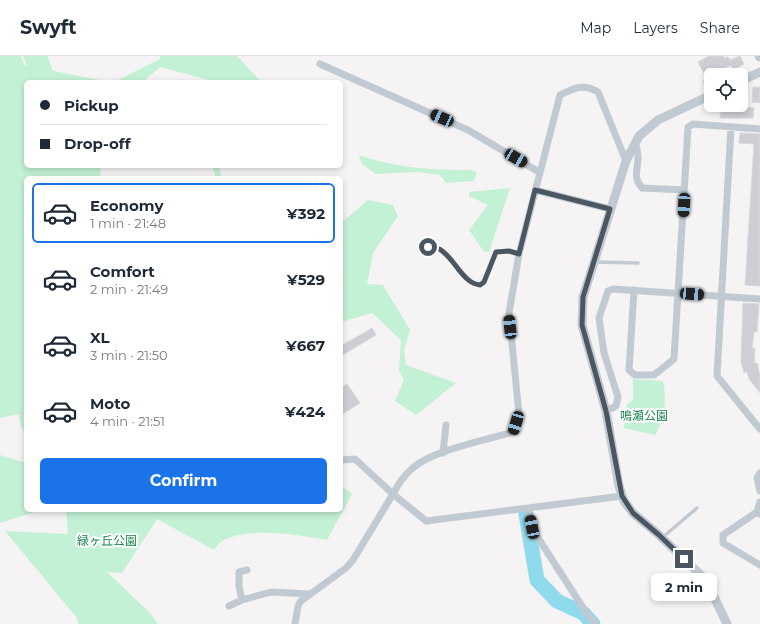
<!DOCTYPE html>
<html lang="en">
<head>
<meta charset="utf-8">
<style>
	body { margin:0; font-family:Montserrat,"Noto Sans JP",sans-serif; background:#f6f6f7; color:#1f2937; height:100vh; display:flex; flex-direction:column; font-size:15px; white-space:nowrap }
	* { box-sizing:border-box; margin:0 }
	p { font-size:13px; color:#747a83 }
	.icon { flex:none; width:22px; height:22px; fill:none; stroke:currentColor; stroke-width:2; stroke-linecap:round; stroke-linejoin:round }
	.map { position:relative; flex:1; overflow:hidden }
	.panel { position:absolute; left:24px; top:120px; width:319px; height:336px; display:flex; flex-direction:column; background:#fff; border-radius:6px; box-shadow:0 2px 6px #0003 }
	.panel>* { flex:none }
	.banner { position:absolute; left:24px; top:24px; width:319px; height:88px; border-radius:6px; box-shadow:0 2px 6px #0003; display:grid; align-content:center; height:88px; padding:0 16px; background:#fff }
	.tools { position:absolute; left:704px; top:12px; display:grid; gap:8px }
	.tools a { display:grid; place-items:center; width:44px; height:44px; border-radius:6px; background:#fff; box-shadow:0 2px 6px #0003; font-size:20px }
	.end { position:absolute; width:18px; height:18px; margin:-9px; border:5px solid #4a5661; background:#fff; box-shadow:0 0 0 2px #fff }
	.from { border-radius:50% }
	.bubble { position:absolute; height:28px; border-radius:6px; background:#fff; box-shadow:0 2px 6px #0003; font-size:13px; font-weight:700; line-height:28px; text-align:center }
	.car { position:absolute; width:12px; height:24px; margin:-12px -6px; border-radius:5px; box-shadow:0 0 3px 1px #0007; background:linear-gradient(#222 24%,#8ab4d8 0 40%,#222 0 76%,#8ab4d8 0 86%,#222 0) }
	.banner b { display:flex; align-items:center; gap:14px; height:38px; font-size:15px }
	.banner b+b { border-top:1px solid #e0e1e3 }
	.banner i { width:10px; height:10px; background:#1f2937 }
	ul { padding:7px 0 0; list-style:none }
	li { display:flex; align-items:center; gap:12px; height:60px; margin:0 8px 6px; padding:0 8px; border:2px solid transparent; border-radius:6px }
	li div { flex:1 }
	li b { display:block; font-size:15px }
	li em { font-style:normal; font-weight:700 }
	li.selected { border-color:#1a73e8 }
	li>.icon { width:36px; height:36px; stroke-width:1.5 }
	.button { display:flex; gap:8px; margin-top:auto; padding:8px 16px }
	.button a { flex:1; height:46px; border-radius:6px; background:#1a73e8; color:#fff; font-size:16px; font-weight:700; line-height:46px; text-align:center }
	header { display:flex; align-items:center; gap:24px; box-sizing:border-box; height:56px; padding:0 20px; background:#fff; border-bottom:1px solid #e0e1e3 }
	header strong { font-size:19px }
	nav { display:flex; gap:22px; margin-inline-start:auto; font-size:14px }
	.map>svg:first-child { display:block }
	.green { fill:#c3f1d5 }
	.lines { fill:none; stroke-linecap:round; stroke-linejoin:round }
	.river { stroke:#90daee; stroke-width:15 }
	.building { fill:#cdcfd5; stroke:#d7d9de }
	.service { stroke:#c1cad2; stroke-width:3.5 }
	.minor { stroke:#c1cad2; stroke-width:7 }
	.tertiary { stroke:#c1cad2; stroke-width:9 }
	.route { stroke:#4a5661; stroke-width:5 }
	.labels { text-anchor:middle; dominant-baseline:central; stroke-width:4; stroke-linejoin:round; paint-order:stroke }
	.park-label { font-size:12px; fill:#17864f; stroke:#fff }
</style>
</head>
<body>
<header>
<strong>Swyft</strong>
<nav><a>Map</a><a>Layers</a><a>Share</a></nav>
</header>
<div class="map">
<svg width="760" height="568" viewBox="0 0 760 568">
	<rect width="100%" height="100%" fill="#f5f3f3"/>
	<path class="green" d="M0,0h21l4,10h2l-4,-10h24l6,15 57,11h-84v84h75l-1,12h-74v257l-5,-9 -2,-12 -19,4z
		M160,0h77l24,26h-44l-57,-15 -17,15h-29l46,-23z
		M359,99c38,13 72,15 112,15l6,2 -3,9 -28,2 -6,-8 -22,-3 -42,2 -14,-10z
		M212,110h7l3,12h-6z
		M510,132l-21,64h-5l-15,-22 19,-25 -19,-9v-4z
		M368,144l25,5 5,11 -25,37 -6,31 16,1 27,45 -6,20 2,15 50,18 -40,32 -21,-14 9,-21 -5,-10 2,-30 -29,-27 -31,9v-99z
		M633,323l30,2c4,20 2,36 -8,54l-31,-7 3,-24 6,-4z
		M0,399l26,8v47h15l-41,13z
		M341,429l11,9 -25,46c-29,-5 -78,-14 -105,1 -3,1 -5,6 -8,9l-57,-31 -35,54 -15,-1 43,41 8,11h-80l-1,-6 -72,-87 63,3 -2,-24h275z"/>
	<g class="lines">
		<path class="river" d="M526,458l11,66 20,21 26,12 10,11"/>
	</g>
	<path class="building" d="M709,0h14l1,2 4,-1 2,3 10,-4 4,8 -11,6 -2,-5 -20,10v14l-4,1 -4,-9 4,-2 -9,-17z
		M753,31h7v16l-8,-1z
		M721,50l33,2 -1,10h-33z
		M740,77l20,1v152l-15,-1 9,-141 -15,-1z
		M743,247l16,1 -2,28h-3l-2,16h3l-1,16 3,-1 3,13v17l-11,-14 -2,-7 -3,1 -3,-12z
		M372,272l4,7 -35,21v-10z
		M347,328l13,19 -19,12v-27z"/>
	<g class="lines">
		<path class="service" d="M426,186l2,5 12,3 34,34 7,1 3,-3 12,-30 13,-1 10,2
			M595,206l43,1
			M663,481l34,-29"/>
		<path class="minor" d="M320,8l148,66 71,42
			M731,71l-14,249 43,53
			M635,87c9,20 -6,31 7,45l42,2
			M535,134l75,19
			M634,234l-5,80 6,5h19l20,-16 14,-232 5,-3 67,5
			M606,355l10,-5 2,-9 -14,-44 -5,-35 9,-27 5,-2 147,10
			M443,397l3,-28
			M760,417l-3,5 3,13
			M622,440l-196,25 -33,-27c6,-11 11,-19 21,-27 20,-17 72,-27 99,-35l6,-18 -10,-101 10,-59 41,-159c14,-7 23,-12 38,-3l28,69
			M528,453l3,18 58,90 7,7
			M757,456l-34,23v8l37,22
			M760,458l-3,-2 3,-10
			M247,514l-8,2v14l3,14 29,-8 39,2
			M229,550l13,-6
			M295,568l3,-18 3,-5 45,-33 7,-8 40,-66 -38,-35 -14,1"/>
		<path class="tertiary" d="M759,0l1,1
			M741,25l19,-9
			M711,39l-53,25 -19,16 -13,25 -43,136 -1,28 24,86 13,75 5,15 9,12 26,22 47,45 21,44"/>
	</g>
	<g class="lines">
		<path class="route" d="M428,191c4,1 10,1 13,3 14,9 21,33 39,35l4,-3 12,-30 13,-1 10,3 16,-64 75,19 -27,88 -1,28 24,86 16,85 11,17 26,22 25,24"/>
	</g>
	<g class="labels">
		<g class="park-label">
			<text x="644" y="359">鳴瀬公園</text>
			<text x="107" y="484">緑ヶ丘公園</text>
		</g>
	</g>
</svg>
<div class="tools">
<a><svg class="icon" aria-label="locate" viewBox="0 0 24 24"><circle cx="12" cy="12" r="6"/><path d="M12 2v4M12 18v4M2 12h4M18 12h4"/></svg></a>
</div>
<i class="end from" style="left:428px;top:191px"></i>
<i class="end" style="left:684px;top:503px"></i>
<div class="bubble" style="left:651px;top:517px;width:66px">2 min</div>
<i class="car" style="left:442px;top:62px;rotate:294deg"></i>
<i class="car" style="left:516px;top:102px;rotate:120deg"></i>
<i class="car" style="left:684px;top:149px;rotate:183deg"></i>
<i class="car" style="left:692px;top:238px;rotate:94deg"></i>
<i class="car" style="left:510px;top:271px;rotate:354deg"></i>
<i class="car" style="left:516px;top:367px;rotate:197deg"></i>
<i class="car" style="left:532px;top:471px;rotate:349deg"></i>
<div class="banner">
<b><i class="from"></i>Pickup</b>
<b><i></i>Drop-off</b>
</div>
<section class="panel">
<ul>
<li class="selected"><svg class="icon" aria-label="car" viewBox="0 0 24 24"><path d="M5 17H2v-5l4-1 3-4h7l3 4 3 1v5h-3M9 17h6M6 11h13"/><circle cx="7" cy="17" r="2"/><circle cx="17" cy="17" r="2"/></svg><div><b>Economy</b><p>1 min · 21:48</p></div><em>¥392</em></li>
<li><svg class="icon" aria-label="car" viewBox="0 0 24 24"><path d="M5 17H2v-5l4-1 3-4h7l3 4 3 1v5h-3M9 17h6M6 11h13"/><circle cx="7" cy="17" r="2"/><circle cx="17" cy="17" r="2"/></svg><div><b>Comfort</b><p>2 min · 21:49</p></div><em>¥529</em></li>
<li><svg class="icon" aria-label="car" viewBox="0 0 24 24"><path d="M5 17H2v-5l4-1 3-4h7l3 4 3 1v5h-3M9 17h6M6 11h13"/><circle cx="7" cy="17" r="2"/><circle cx="17" cy="17" r="2"/></svg><div><b>XL</b><p>3 min · 21:50</p></div><em>¥667</em></li>
<li><svg class="icon" aria-label="car" viewBox="0 0 24 24"><path d="M5 17H2v-5l4-1 3-4h7l3 4 3 1v5h-3M9 17h6M6 11h13"/><circle cx="7" cy="17" r="2"/><circle cx="17" cy="17" r="2"/></svg><div><b>Moto</b><p>4 min · 21:51</p></div><em>¥424</em></li>
</ul>
<div class="button"><a>Confirm</a></div>
</section>
</div>
</body>
</html>
